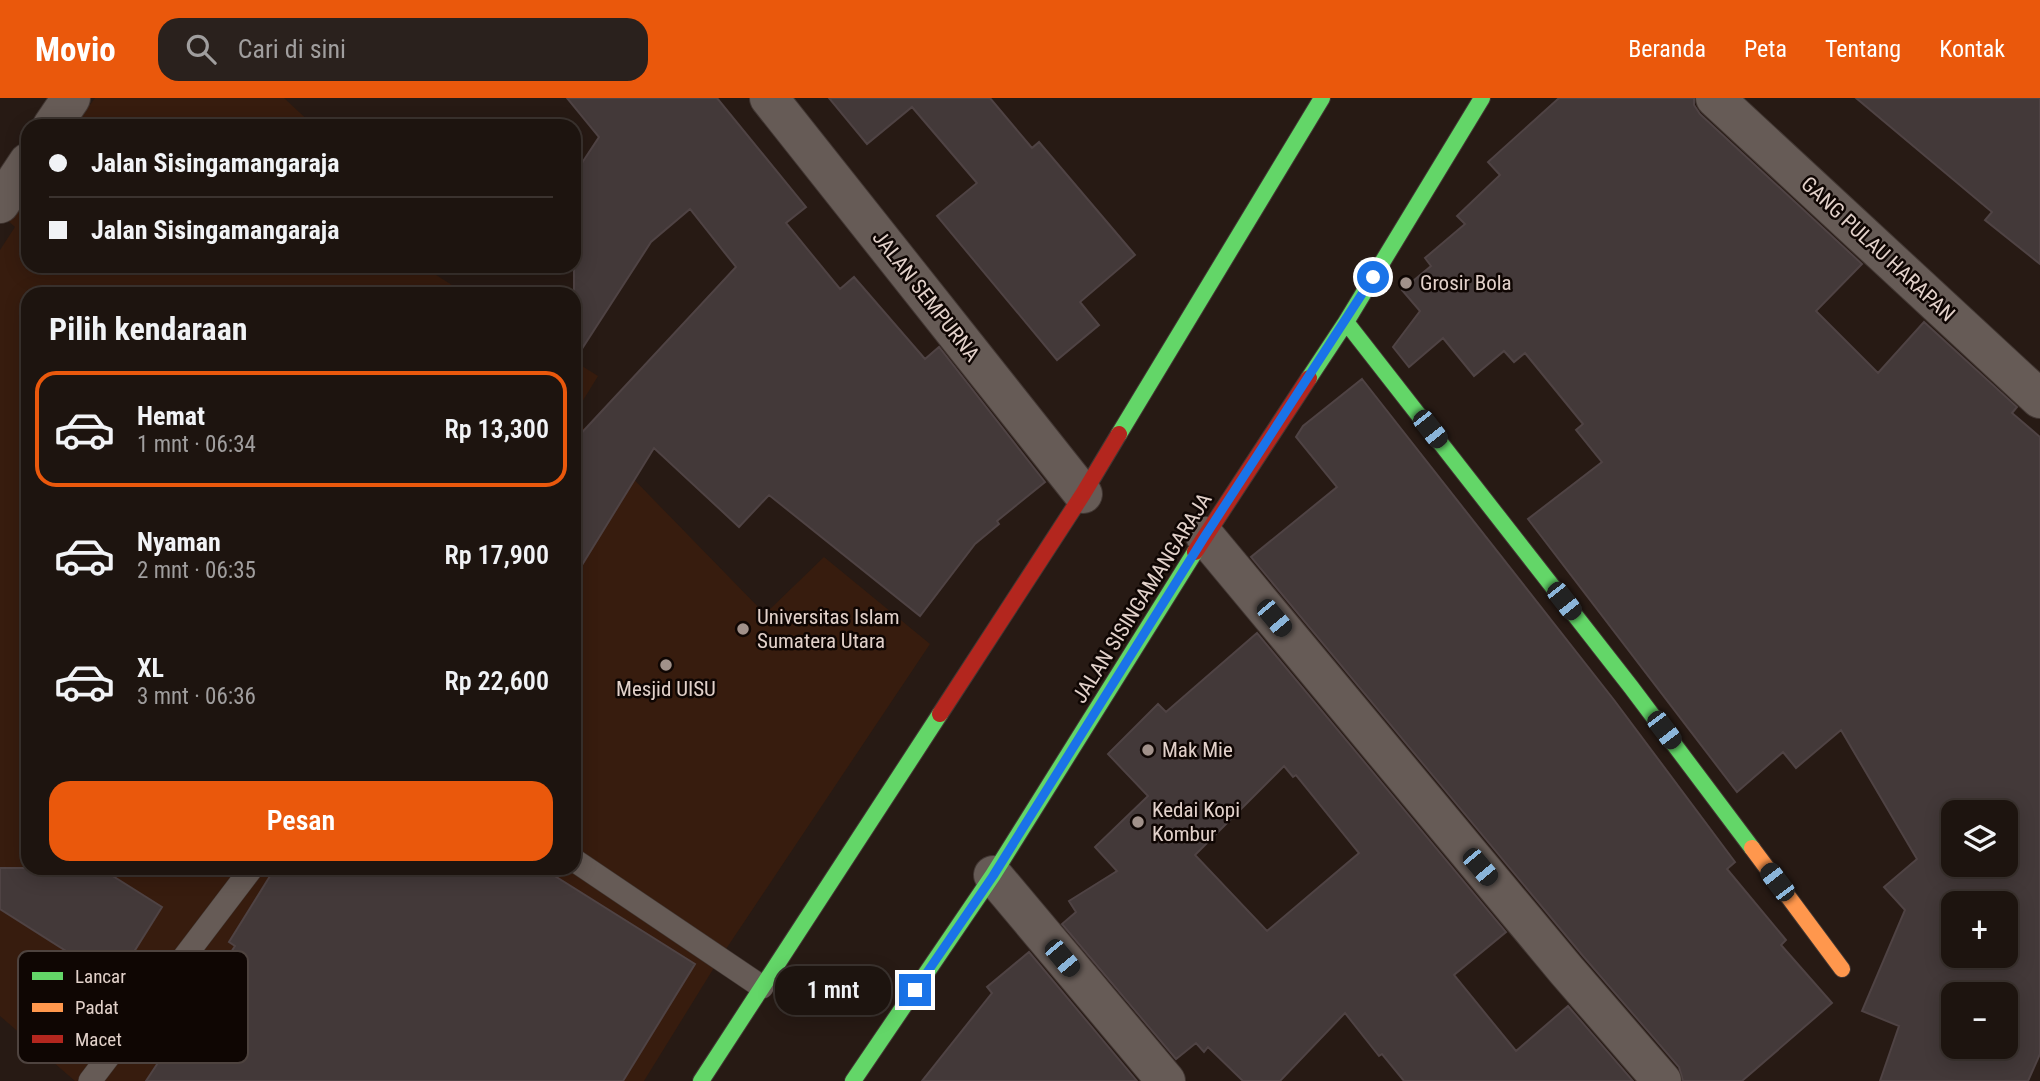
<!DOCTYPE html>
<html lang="id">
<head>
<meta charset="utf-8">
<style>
	body { margin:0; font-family:"Roboto Condensed",sans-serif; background:#2a211d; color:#f1f3f6; height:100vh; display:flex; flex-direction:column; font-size:26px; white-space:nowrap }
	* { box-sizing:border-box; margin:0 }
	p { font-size:23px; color:#a09e9e }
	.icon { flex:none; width:38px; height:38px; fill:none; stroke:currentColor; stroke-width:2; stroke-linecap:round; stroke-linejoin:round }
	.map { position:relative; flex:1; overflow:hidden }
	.details { position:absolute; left:21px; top:189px; width:560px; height:588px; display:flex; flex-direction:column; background:#1d140f; border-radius:21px; box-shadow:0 4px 18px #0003,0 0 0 2px #3b332f }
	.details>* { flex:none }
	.guide { position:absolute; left:21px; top:21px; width:560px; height:154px; border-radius:21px; box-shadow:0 4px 18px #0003,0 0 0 2px #3b332f; display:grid; align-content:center; height:154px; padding:0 28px; background:#1d140f }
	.fabs { position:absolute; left:1941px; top:702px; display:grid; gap:14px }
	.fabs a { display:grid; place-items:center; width:77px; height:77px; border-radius:14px; background:#1d140f; box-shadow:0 4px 18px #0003,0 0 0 2px #3b332f; font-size:35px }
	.end { position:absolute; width:32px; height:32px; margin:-16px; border:9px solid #1a73e8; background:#fff; box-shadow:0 0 0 4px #fff }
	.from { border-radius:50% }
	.bubble { position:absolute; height:49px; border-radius:21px; background:#1d140f; box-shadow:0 4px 18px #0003,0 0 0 2px #3b332f; font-size:23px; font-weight:600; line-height:49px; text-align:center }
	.car { position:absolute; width:21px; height:42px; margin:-21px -10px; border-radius:9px; box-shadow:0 0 5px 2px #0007; background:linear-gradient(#222 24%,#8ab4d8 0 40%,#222 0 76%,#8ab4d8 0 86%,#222 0) }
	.guide b { display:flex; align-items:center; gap:24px; height:66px; font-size:26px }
	.guide b+b { border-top:2px solid #3b332f }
	.guide i { width:18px; height:18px; background:#f1f3f6 }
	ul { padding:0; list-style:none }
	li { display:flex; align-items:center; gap:21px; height:116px; margin:0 14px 10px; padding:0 14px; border:4px solid transparent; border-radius:21px }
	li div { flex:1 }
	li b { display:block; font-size:26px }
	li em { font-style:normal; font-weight:600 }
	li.selected { border-color:#ea580c }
	li>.icon { width:63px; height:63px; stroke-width:1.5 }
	h2 { padding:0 28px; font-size:32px; line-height:84px }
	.button { display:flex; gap:14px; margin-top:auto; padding:14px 28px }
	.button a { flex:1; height:80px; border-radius:21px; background:#ea580c; color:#fff; font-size:28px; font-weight:600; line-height:80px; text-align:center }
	header { display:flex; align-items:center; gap:42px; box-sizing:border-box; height:98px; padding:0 35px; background:#ea580c; color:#fff }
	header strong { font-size:33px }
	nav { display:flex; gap:38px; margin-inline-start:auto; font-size:24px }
	.search { width:490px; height:63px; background:#2a211d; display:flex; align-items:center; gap:18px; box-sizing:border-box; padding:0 24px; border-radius:21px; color:#a09e9e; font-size:26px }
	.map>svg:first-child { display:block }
	.built { fill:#371c0e }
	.building { fill:#433939; stroke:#4f4344; stroke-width:2; fill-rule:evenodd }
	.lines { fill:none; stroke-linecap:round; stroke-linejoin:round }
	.lane-casing { stroke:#423733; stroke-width:24 }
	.street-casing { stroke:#423733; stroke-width:40 }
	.fast-casing { stroke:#423733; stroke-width:18 }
	.slow-casing { stroke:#423733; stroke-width:18 }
	.jam-casing { stroke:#423733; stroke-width:18 }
	.lane { stroke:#665b56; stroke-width:23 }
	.street { stroke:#665b56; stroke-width:38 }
	.fast { stroke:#63d668; stroke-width:16 }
	.slow { stroke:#ff974d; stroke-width:16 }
	.jam { stroke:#b3261e; stroke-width:16 }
	.route { stroke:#1a73e8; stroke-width:9 }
	.poi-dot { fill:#a1918a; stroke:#0f0603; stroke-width:2.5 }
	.labels { text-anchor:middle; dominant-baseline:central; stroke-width:5; stroke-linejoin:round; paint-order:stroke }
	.street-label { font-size:21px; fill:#e2d1ca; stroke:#0f0603 }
	.poi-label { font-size:21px; fill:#e2d1ca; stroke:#0f0603; text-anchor:start }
	.key { fill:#0f0603; stroke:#4e433f; stroke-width:2 }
	.key-label { font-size:19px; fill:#e2d1ca }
</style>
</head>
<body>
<header>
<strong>Movio</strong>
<div class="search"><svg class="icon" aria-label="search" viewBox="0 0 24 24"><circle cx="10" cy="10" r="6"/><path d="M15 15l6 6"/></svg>Cari di sini</div>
<nav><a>Beranda</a><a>Peta</a><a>Tentang</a><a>Kontak</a></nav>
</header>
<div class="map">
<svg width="2040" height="983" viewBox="0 0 2040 983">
	<rect width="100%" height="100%" fill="#271a14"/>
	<path class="built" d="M95,0h189l30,28h-239z
		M28,91v77h394l44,28h-438v574h546v-450l191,196 59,-57 106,87 -210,314 -76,123h-569l-75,-65v-766l15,-23 -9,-8z
		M574,263l24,15 -24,39z"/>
	<path class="building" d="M567,0h150l89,109 -20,16 54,66 14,-12 71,82 14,-12 106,135 -48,39 2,3 -24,20 -55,72 -151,-121 -30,32 -85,-79 -80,130v-137l162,-174 -46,-58 -39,33 -77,119v-186l25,-38z
		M829,0h161l42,50 7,-6 96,113 -55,47 19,23 -42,35 -120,-144 40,-33 -65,-76 -45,37z
		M1559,0h135v7l6,9 162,150 -46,47 62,62 46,-51 93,85 -5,6 28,24v617l-12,27h-148l19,-55 -37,-15 43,-101 -21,-23 33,-28 -76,-129 -45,38 -13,-16 -46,40 -209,-273 74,-57 -26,-32 7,-6 -58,-71 -11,9 -10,-11 -30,25 -31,-38 -34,29 -16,-20 27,-36 -18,-21 29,-24 -6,-8 40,-34 -8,-8 43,-41 -12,-13zM1953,714h53v52h-53zM1953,805h53v53h-53zM1953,896h53v52h-53z
		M1856,0h184v166l-55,-44 7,-8z
		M1362,281l252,321 121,162 -8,7 59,71 -5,5 51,58 -90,78h-59l-4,-14 -96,-111 -332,-399 86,-70 -41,-50 7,-11z
		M1257,535l249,299 -52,43 62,76 52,-45 65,75h-229l-22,-27 -3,2 -34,-43 -65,68h-37l-35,-34 -4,5 -8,-9 -20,16 -114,-135 14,-12 -7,-11 48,-30 -22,-24 53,-51 -40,-42 50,-50 8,8zM1284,668l9,11 3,-2 63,78 -92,78 -72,-76z
		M0,770h100l62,39 -47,75 -115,-73z
		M275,770h267l153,96 -72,117h-477l89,-135 -6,-4z
		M1029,854l108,129h-215l70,-88 -5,-6z"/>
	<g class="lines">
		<g class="lane-casing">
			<path id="lane" d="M574,762l188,127
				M90,983l162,-213"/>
		</g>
		<g class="street-casing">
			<path id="street" d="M769,0l314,396
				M1715,0l325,301
				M52,28l19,-28
				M0,106l28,-42
				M1205,438l361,434 96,111
				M993,777l173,206"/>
		</g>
		<g class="fast-casing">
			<path id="fast" d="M1346,224l285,365 121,161
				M1309,280l37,-56 136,-224
				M1119,336l203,-336
				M701,983l239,-367
				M853,983l140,-206 202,-323"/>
		</g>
		<g class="slow-casing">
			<path id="slow" d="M1752,750l90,121"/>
		</g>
		<g class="jam-casing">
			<path id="jam" d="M1195,454l114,-174
				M940,616l143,-220 36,-60"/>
		</g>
		<use href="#lane" class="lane"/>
		<use href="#street" class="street"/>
		<use href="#fast" class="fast"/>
		<use href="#slow" class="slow"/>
		<use href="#jam" class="jam"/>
	</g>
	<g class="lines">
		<path class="route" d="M915,892l78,-114 212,-340 168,-259"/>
	</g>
	<g class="poi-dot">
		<circle cx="1406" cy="185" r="7"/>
		<circle cx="743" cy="531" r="7"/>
		<circle cx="666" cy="567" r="7"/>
		<circle cx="1148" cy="652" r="7"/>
		<circle cx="1138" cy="724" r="7"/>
	</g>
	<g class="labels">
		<g class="street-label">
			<text transform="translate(1878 151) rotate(43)">GANG PULAU HARAPAN</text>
			<text transform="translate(926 198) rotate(52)">JALAN SEMPURNA</text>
			<text transform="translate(1142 500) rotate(-58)">JALAN SISINGAMANGARAJA</text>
		</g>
		<g class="poi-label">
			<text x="1420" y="185">Grosir Bola</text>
			<text x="757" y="519">Universitas Islam<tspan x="757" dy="24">Sumatera Utara</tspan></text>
			<text x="666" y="591" text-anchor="middle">Mesjid UISU</text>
			<text x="1162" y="652">Mak Mie</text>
			<text x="1152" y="712">Kedai Kopi<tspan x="1152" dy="24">Kombur</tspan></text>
		</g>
	</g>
	<rect x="18" y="853" width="230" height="112" rx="10" class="key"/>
	<rect x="32" y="874" width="31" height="8" fill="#63d668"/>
	<rect x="32" y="905" width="31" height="9" fill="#ff974d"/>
	<rect x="32" y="937" width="31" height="8" fill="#b3261e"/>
	<g class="key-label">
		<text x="75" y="885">Lancar</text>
		<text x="75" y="916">Padat</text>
		<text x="75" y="948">Macet</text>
	</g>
</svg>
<div class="fabs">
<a><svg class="icon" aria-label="layers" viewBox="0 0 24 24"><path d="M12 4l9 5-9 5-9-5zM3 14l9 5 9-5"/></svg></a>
<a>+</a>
<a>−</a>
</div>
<i class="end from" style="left:1373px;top:179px"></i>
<i class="end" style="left:915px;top:892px"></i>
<div class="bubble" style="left:775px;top:868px;width:116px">1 mnt</div>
<i class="car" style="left:1430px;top:331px;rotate:142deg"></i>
<i class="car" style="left:1564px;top:503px;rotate:142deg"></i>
<i class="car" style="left:1274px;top:520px;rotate:140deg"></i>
<i class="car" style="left:1664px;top:632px;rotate:143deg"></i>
<i class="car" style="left:1480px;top:769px;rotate:140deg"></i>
<i class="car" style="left:1777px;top:784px;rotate:323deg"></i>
<i class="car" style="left:1062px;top:860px;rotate:140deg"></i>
<div class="guide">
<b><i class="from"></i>Jalan Sisingamangaraja</b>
<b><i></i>Jalan Sisingamangaraja</b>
</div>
<section class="details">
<h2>Pilih kendaraan</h2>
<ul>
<li class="selected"><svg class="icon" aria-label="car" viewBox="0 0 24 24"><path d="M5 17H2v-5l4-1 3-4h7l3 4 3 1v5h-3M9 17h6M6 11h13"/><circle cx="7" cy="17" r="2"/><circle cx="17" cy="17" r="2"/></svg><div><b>Hemat</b><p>1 mnt · 06:34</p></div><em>Rp 13,300</em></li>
<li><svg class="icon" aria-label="car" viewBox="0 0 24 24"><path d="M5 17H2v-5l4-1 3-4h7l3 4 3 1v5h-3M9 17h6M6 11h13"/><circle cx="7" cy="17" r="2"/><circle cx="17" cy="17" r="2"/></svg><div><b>Nyaman</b><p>2 mnt · 06:35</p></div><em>Rp 17,900</em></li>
<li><svg class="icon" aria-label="car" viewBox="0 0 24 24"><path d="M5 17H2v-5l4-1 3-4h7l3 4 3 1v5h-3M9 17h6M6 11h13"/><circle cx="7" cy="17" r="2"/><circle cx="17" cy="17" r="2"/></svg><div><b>XL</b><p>3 mnt · 06:36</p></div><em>Rp 22,600</em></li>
</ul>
<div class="button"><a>Pesan</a></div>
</section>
</div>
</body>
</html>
